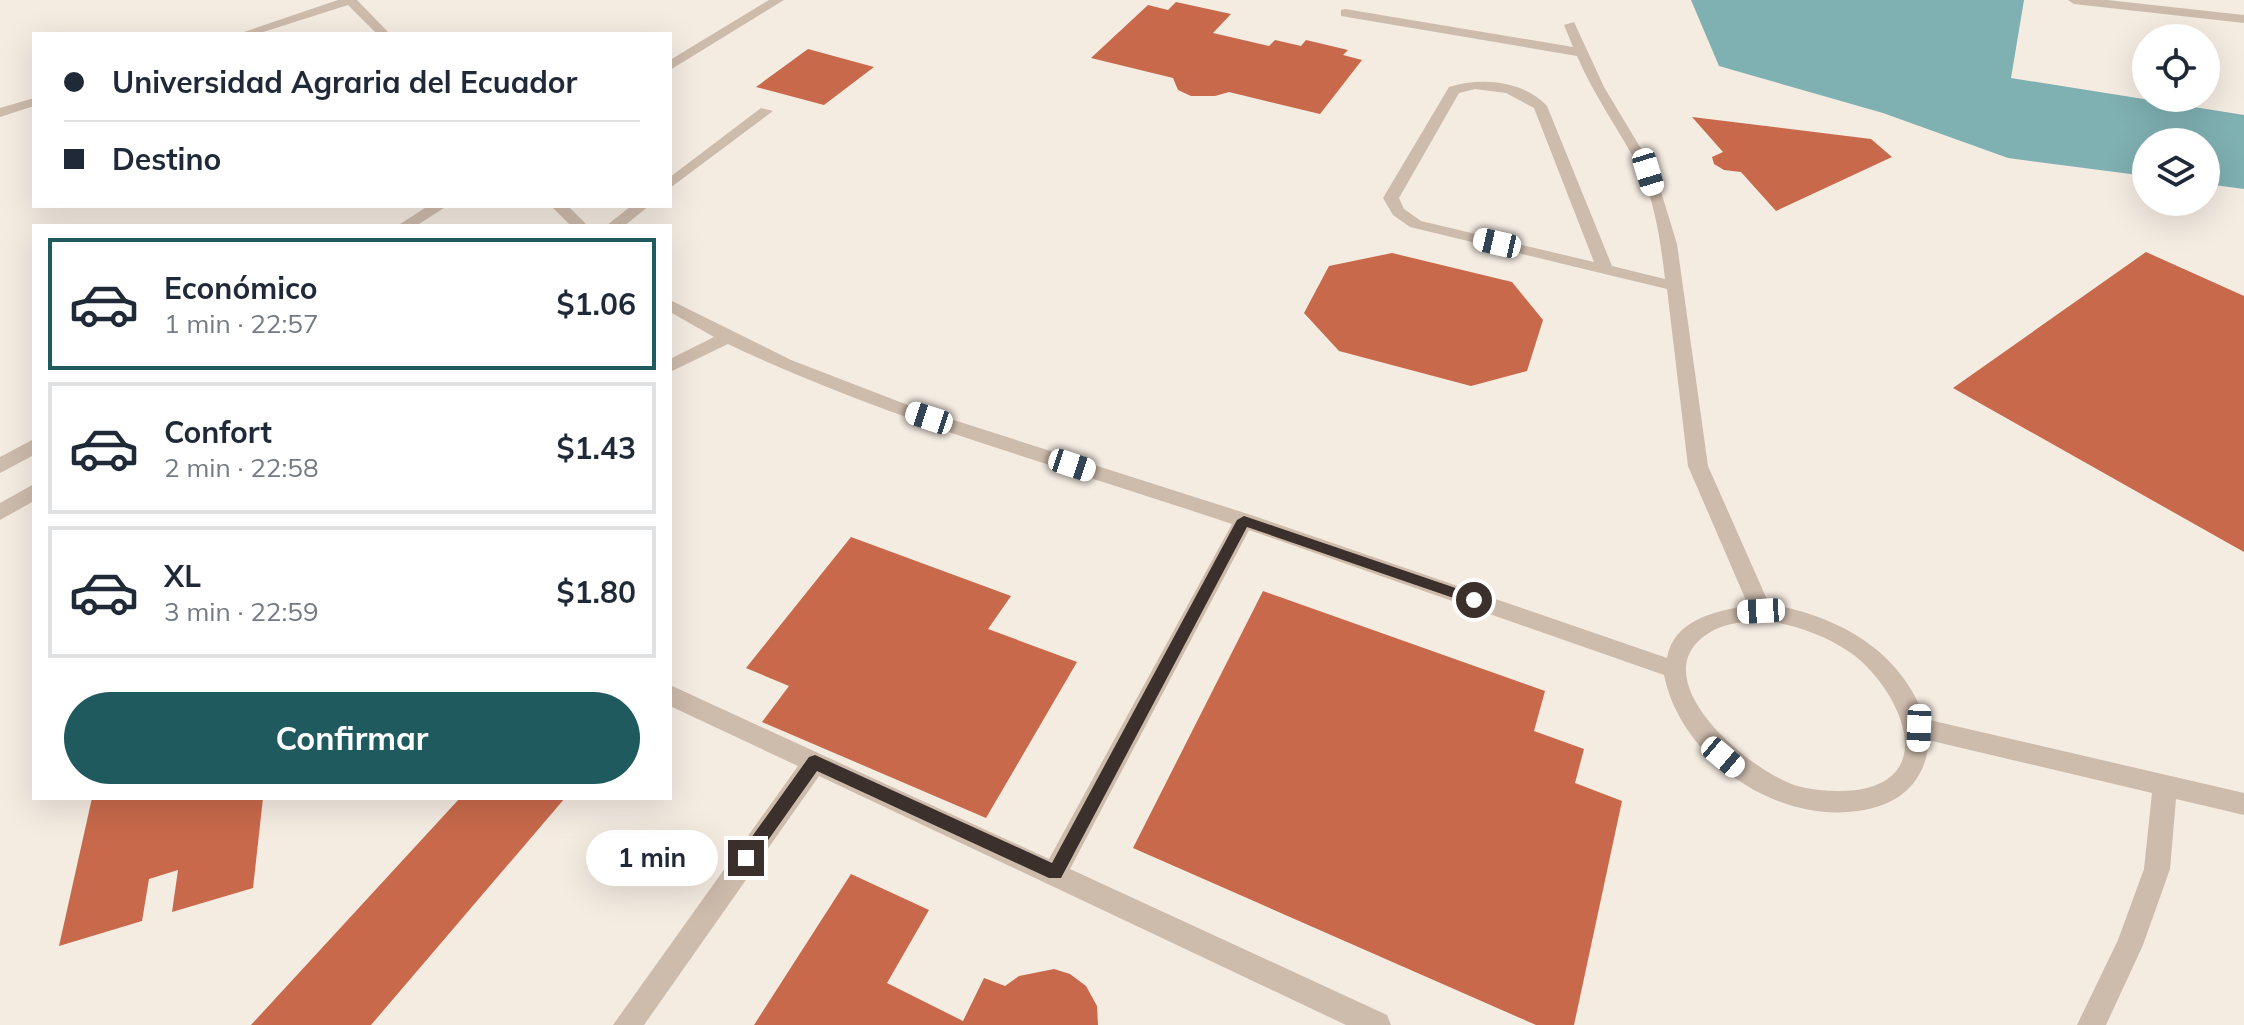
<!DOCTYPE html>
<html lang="es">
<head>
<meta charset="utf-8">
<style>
	body { margin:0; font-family:Mulish,sans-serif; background:#f6f6f7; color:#1f2937; height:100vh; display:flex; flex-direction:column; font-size:30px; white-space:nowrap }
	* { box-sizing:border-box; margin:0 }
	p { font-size:26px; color:#747a83 }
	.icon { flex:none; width:44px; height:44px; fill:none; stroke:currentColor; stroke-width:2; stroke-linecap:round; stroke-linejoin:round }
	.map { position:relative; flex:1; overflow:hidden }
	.panel { position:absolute; left:32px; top:224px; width:640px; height:576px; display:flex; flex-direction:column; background:#fff; border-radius:0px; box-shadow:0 8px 32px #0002 }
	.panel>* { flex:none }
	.guide { position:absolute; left:32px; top:32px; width:640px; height:176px; border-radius:0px; box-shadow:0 8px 32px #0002; display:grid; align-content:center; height:176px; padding:0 32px; background:#fff }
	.fabs { position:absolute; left:2132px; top:24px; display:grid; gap:16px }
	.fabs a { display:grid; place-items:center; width:88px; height:88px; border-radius:50%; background:#fff; box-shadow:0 8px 32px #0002; font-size:40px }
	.end { position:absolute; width:36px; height:36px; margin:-18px; border:10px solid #3b302b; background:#fff; box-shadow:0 0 0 4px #fff }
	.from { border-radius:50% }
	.bubble { position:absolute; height:56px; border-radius:28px; background:#fff; box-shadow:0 8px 32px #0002; font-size:26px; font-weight:700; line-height:56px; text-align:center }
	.car { position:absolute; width:24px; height:48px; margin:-24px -12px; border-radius:10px; box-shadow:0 0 6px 2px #0007; background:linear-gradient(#fff 24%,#345 0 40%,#fff 0 76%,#345 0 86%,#fff 0) }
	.guide b { display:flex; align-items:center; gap:28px; height:76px; font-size:30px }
	.guide b+b { border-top:2px solid #e0e1e3 }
	.guide i { width:20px; height:20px; background:#1f2937 }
	ul { padding:14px 0 0; list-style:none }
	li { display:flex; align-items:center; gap:24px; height:132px; margin:0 16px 12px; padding:0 16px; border:4px solid #e0e1e3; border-radius:0px }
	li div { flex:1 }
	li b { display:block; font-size:30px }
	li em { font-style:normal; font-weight:700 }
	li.selected { border-color:#1f5a5e }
	li>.icon { width:72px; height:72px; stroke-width:1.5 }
	.button { display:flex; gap:16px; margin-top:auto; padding:16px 32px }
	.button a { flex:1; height:92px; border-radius:48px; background:#1f5a5e; color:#fff; font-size:32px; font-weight:700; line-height:92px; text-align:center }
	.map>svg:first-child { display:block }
	.water { fill:#7fb0b2 }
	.building { fill:#c8694b }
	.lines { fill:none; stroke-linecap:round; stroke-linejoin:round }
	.service { fill:#cdbbac; fill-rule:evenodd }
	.minor { fill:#cdbbac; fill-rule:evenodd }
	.route { fill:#3b302b }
</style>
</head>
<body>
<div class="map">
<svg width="2244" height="1025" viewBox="0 0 2244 1025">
	<rect width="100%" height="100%" fill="#f4ebe1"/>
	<path class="water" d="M1691,0h333l-13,78 233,37v74l-38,-5v-42h-60v34l-138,-18 -125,-45 -164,-47z"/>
	<path class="building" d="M1176,2l55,12 -18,19 56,13 6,-6 26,6 5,-6 42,10 -5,5 19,5 -42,54 -91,-22 -14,4h-24l-13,-6 -5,-12 -82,-20 57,-53 20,5z
		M808,49l66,18 -50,38 -68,-18z
		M1692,117l179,22 21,18 -116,54 -35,-39 -17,-2 -10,-6 -2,-7 11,-5z
		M2146,252l98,44v256l-291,-164z
		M1392,253l120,29 31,38 -16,51 -56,15 -132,-35 -35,-38 25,-47z
		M851,537l160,59 -23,33 89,33 -91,156 -224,-96 27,-36 -43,-18z
		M1263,591l282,100 -11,40 50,18 -9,34 47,18 -48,224h-38l-403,-177z
		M92,798h171l-10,90 -81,24 6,-42 -29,9 -7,42 -83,25z
		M460,798h105l-194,227h-120z
		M851,874l78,36 -42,73 76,38 21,-43 21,8 14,-10 35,-7 16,5 16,12 11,20 1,19h-344z"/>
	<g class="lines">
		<path class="service" d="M1345,9l228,38 -9,-22 10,-3 30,65 51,85 22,72 31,222 61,138c69,12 132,46 156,115l319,74v22l-68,-16 -6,70 -27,76 -37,80h-29l41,-85 26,-71 8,-76 -224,-53c1,16 -6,33 -16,45 -14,16 -34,23 -54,26 -84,12 -177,-53 -194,-136l-415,-145 -179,339 317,146 4,10h-45l-527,-249 -175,249h-31l185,-259 -128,-60v-21l379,174 183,-335c-169,-57 -342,-103 -504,-180l-58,28v-13l44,-22 -44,-25v-12l121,60 122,47 338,108 416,143c7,-39 48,-46 81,-53l-60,-139 -21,-177 -257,-62 -17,-12 -10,-17 66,-111c32,-10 74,-7 98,19l65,160 53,13c-4,-35 -10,-77 -25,-109 -20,-39 -46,-74 -63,-114l-236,-40v-6zM1475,89l31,4 28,15 60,154 -173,-41 -17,-12 -5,-11 60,-105zM1761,619c33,6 63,15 90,34 45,32 92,124 6,137 -19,2 -41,1 -60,-4 -49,-15 -164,-113 -83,-156 12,-7 33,-8 47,-11z
			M761,108l12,3 -103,77v-11z
			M551,206h17l20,20h-17z
			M631,206h18l-25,20h-18z
			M34,484v17l-34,19v-17z"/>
		<path class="minor" d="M338,0h19l33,34h-13l-29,-29 -91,29h-19z
			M769,0h15l-114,70v-10z
			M2068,0h39l137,15v8l-170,-19z
			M34,98v8l-34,11v-9z
			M428,206h19l-31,20h-19z
			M34,439v16l-34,18v-16z"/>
	</g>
	<path class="route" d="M1244,516l235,80 2,4 -7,5 -227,-78 -186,351h-12l-232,-107 -65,92h-11v-11l68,-95 6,-2 237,108 185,-343z"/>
</svg>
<div class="fabs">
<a><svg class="icon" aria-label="locate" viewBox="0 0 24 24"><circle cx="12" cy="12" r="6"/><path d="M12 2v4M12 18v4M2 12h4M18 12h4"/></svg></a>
<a><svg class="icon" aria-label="layers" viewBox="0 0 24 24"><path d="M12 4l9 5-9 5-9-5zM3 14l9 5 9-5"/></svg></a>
</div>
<i class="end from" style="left:1474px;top:600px"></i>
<i class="end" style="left:746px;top:858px"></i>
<div class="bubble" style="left:586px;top:830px;width:132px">1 min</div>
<i class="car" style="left:1648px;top:172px;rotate:163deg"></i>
<i class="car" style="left:1497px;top:243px;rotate:283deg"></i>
<i class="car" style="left:929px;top:418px;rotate:288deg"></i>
<i class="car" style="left:1072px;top:465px;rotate:108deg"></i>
<i class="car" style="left:1761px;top:611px;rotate:267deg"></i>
<i class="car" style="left:1919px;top:728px;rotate:182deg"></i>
<i class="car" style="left:1723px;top:757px;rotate:130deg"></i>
<div class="guide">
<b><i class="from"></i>Universidad Agraria del Ecuador</b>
<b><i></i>Destino</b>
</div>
<section class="panel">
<ul>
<li class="selected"><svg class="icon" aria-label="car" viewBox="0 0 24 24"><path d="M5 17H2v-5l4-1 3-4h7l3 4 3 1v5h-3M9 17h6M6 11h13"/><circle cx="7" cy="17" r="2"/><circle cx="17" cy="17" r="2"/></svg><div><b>Económico</b><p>1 min · 22:57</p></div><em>$1.06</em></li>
<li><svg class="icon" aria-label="car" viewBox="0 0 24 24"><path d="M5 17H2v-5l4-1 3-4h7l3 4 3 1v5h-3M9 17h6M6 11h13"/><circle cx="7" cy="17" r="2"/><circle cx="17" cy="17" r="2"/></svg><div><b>Confort</b><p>2 min · 22:58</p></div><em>$1.43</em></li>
<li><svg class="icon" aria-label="car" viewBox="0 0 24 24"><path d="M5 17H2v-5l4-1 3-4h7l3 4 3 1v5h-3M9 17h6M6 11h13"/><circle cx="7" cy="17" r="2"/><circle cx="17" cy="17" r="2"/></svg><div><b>XL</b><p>3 min · 22:59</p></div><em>$1.80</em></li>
</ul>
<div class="button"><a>Confirmar</a></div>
</section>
</div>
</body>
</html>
